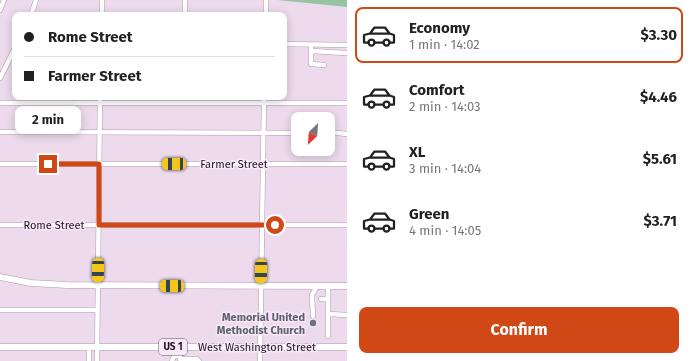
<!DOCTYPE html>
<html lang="en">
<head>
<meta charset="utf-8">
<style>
	body { margin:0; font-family:"Fira Sans",sans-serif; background:#f2f2f2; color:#202124; height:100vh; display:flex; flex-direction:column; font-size:15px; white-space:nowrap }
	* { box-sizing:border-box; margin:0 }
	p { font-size:13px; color:#757577 }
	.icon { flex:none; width:22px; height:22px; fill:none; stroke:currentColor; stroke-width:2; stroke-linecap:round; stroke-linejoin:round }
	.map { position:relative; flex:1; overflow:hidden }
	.panel { display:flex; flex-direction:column; background:#fff; width:344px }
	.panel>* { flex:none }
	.hud { position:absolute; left:12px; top:12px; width:275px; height:88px; border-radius:8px; box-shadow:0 2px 10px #0003; display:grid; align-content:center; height:88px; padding:0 12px; background:#fff }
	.needle { width:26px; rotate:205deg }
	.controls { position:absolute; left:291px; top:112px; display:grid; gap:8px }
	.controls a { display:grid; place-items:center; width:44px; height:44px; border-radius:8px; background:#fff; box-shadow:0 2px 10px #0003; font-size:20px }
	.end { position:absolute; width:18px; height:18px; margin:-9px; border:5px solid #cf4816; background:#fff; box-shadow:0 0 0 2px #fff }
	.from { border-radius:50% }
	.bubble { position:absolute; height:28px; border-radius:8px; background:#fff; box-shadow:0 2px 10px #0003; font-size:13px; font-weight:700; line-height:28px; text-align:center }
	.car { position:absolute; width:12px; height:24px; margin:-12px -6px; border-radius:5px; box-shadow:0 0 3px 1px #0007; background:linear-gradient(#f5c518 24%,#345 0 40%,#f5c518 0 76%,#345 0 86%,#f5c518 0) }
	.hud b { display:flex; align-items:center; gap:14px; height:38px; font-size:15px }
	.hud b+b { border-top:1px solid #e0e0e0 }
	.hud i { width:10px; height:10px; background:#202124 }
	ul { padding:7px 0 0; list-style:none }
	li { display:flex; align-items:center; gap:12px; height:56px; margin:0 8px 6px; padding:0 4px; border:2px solid transparent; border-radius:8px }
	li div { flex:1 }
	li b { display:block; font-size:15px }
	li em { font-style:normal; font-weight:700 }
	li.selected { border-color:#cf4816 }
	li>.icon { width:36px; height:36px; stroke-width:1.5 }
	.action { display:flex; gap:8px; margin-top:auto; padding:8px 12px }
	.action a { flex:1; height:46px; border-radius:8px; background:#cf4816; color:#fff; font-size:16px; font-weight:700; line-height:46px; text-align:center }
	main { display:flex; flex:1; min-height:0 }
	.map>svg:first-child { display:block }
	.green { fill:#96c4a2 }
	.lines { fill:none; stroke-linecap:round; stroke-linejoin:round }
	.minor-casing { stroke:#ac9aab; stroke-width:5.5 }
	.major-casing { stroke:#ac9aab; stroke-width:7 }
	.minor { stroke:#fff; stroke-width:4.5 }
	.major { stroke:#fff; stroke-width:6 }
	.route { stroke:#cf4816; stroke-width:5 }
	.worship-dot { fill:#6b7280; stroke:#fae7f9; stroke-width:1.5 }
	.labels { text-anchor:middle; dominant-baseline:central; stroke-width:3; stroke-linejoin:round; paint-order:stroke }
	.shield { fill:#fae7f9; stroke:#615760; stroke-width:1 }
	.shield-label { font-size:10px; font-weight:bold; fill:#1f191f }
	.street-label { font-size:11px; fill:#1f191f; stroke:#fae7f9 }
	.worship-label { font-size:11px; font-weight:bold; fill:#5b616d; stroke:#fae7f9; text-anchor:end }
</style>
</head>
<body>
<main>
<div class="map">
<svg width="347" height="361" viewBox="0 0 347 361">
	<rect width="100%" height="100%" fill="#eddaec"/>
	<path class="green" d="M277,0h70v7z"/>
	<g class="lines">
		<g class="minor-casing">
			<path id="minor" d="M0,10l4,-10
				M31,15l5,-15
				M102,15v-15
				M185,15v-15
				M266,15v-15
				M284,44l63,1
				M311,48v16l13,1
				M311,51l35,2
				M0,78l15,-30
				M0,103h347
				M0,132l298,1
				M328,132l19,2
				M0,164h347
				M0,225h347
				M321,299h7
				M0,310h97
				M329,314l18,1
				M313,316l-1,-21 5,-9
				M328,336v-50
				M180,359h17l2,2
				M89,361v-14
				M97,361l3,-264
				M172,361l2,-5h6v-9
				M260,361l4,-264"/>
		</g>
		<g class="major-casing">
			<path id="major" d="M0,277l31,6 36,2 280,1
				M0,347h347"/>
		</g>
		<use href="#minor" class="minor"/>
		<use href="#major" class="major"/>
	</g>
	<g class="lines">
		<path class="route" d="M48,164h51v61h176"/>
	</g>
	<circle class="worship-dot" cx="313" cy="323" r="4"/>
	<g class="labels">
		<rect class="shield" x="159" y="339" width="28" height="16" rx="3"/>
		<g class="shield-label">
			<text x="173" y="347">US 1</text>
		</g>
		<g class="street-label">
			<text x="234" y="164">Farmer Street</text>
			<text x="54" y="225">Rome Street</text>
			<text x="257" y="347">West Washington Street</text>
		</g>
		<g class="worship-label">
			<text x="305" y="317">Memorial United<tspan x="305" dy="13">Methodist Church</tspan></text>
		</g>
	</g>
</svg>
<div class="controls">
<a><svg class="needle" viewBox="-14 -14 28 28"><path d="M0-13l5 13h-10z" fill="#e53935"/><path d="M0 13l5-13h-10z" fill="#757577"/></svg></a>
</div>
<i class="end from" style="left:275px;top:225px"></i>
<i class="end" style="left:48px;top:164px"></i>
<div class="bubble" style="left:15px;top:106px;width:66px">2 min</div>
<i class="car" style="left:174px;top:164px;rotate:270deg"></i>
<i class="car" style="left:98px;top:270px;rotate:181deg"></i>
<i class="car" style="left:261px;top:271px;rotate:181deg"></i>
<i class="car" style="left:172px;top:286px;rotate:270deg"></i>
<div class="hud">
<b><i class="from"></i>Rome Street</b>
<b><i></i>Farmer Street</b>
</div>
</div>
<section class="panel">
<ul>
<li class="selected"><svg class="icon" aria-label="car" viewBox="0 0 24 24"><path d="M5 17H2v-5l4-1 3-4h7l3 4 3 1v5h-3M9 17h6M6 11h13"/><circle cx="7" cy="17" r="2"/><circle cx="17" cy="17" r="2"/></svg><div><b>Economy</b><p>1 min · 14:02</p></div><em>$3.30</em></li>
<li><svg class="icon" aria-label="car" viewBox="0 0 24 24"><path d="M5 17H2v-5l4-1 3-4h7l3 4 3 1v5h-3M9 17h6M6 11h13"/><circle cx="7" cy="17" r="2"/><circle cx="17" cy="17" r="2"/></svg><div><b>Comfort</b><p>2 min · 14:03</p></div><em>$4.46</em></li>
<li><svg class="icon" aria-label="car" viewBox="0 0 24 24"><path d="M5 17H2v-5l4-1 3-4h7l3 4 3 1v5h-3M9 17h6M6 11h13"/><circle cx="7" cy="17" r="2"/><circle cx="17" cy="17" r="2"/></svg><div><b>XL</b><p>3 min · 14:04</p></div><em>$5.61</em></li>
<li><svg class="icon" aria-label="car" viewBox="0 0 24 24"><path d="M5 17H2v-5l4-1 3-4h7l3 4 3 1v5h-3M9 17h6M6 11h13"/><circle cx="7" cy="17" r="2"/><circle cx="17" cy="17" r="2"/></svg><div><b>Green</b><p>4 min · 14:05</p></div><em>$3.71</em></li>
</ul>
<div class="action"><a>Confirm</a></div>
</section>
</main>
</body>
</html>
